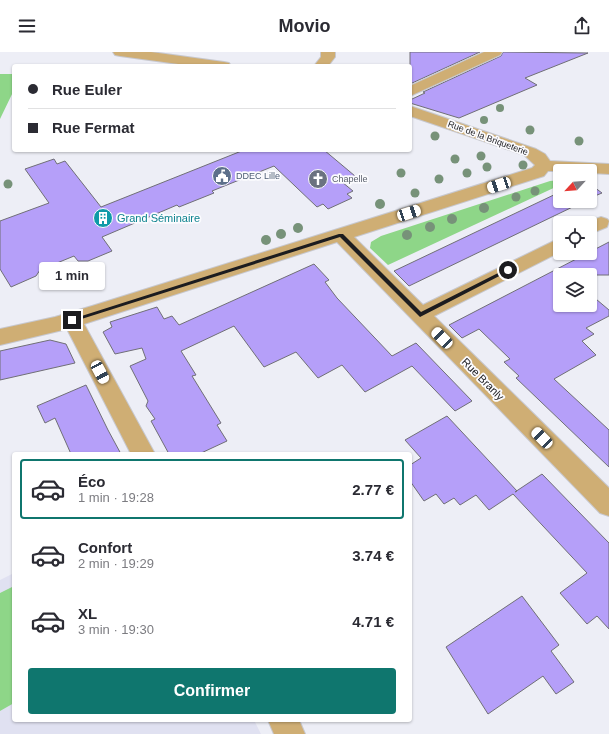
<!DOCTYPE html>
<html lang="fr">
<head>
<meta charset="utf-8">
<style>
	body { margin:0; font-family:Arial,sans-serif; background:#f7f7f7; color:#2b2b33; height:100vh; display:flex; flex-direction:column; font-size:15px; white-space:nowrap }
	* { box-sizing:border-box; margin:0 }
	p { font-size:13px; color:#7c7c81 }
	.icon { flex:none; width:22px; height:22px; fill:none; stroke:currentColor; stroke-width:2; stroke-linecap:round; stroke-linejoin:round }
	.map { position:relative; flex:1; overflow:hidden }
	.side { position:absolute; left:12px; top:400px; width:400px; height:270px; display:flex; flex-direction:column; background:#fff; border-radius:4px; box-shadow:0 1px 3px #0004 }
	.side>* { flex:none }
	.hud { position:absolute; left:12px; top:12px; width:400px; height:88px; border-radius:4px; box-shadow:0 1px 3px #0004; display:grid; align-content:center; height:88px; padding:0 16px; background:#fff }
	.needle { width:26px; rotate:244deg }
	.tools { position:absolute; left:553px; top:112px; display:grid; gap:8px }
	.tools a { display:grid; place-items:center; width:44px; height:44px; border-radius:4px; background:#fff; box-shadow:0 1px 3px #0004; font-size:20px }
	.end { position:absolute; width:18px; height:18px; margin:-9px; border:5px solid #1c1c1f; background:#fff; box-shadow:0 0 0 2px #fff }
	.from { border-radius:50% }
	.bubble { position:absolute; height:28px; border-radius:4px; background:#fff; box-shadow:0 1px 3px #0004; font-size:13px; font-weight:700; line-height:28px; text-align:center }
	.car { position:absolute; width:12px; height:24px; margin:-12px -6px; border-radius:5px; box-shadow:0 0 3px 1px #0007; background:linear-gradient(#fff 24%,#345 0 40%,#fff 0 76%,#345 0 86%,#fff 0) }
	.hud b { display:flex; align-items:center; gap:14px; height:38px; font-size:15px }
	.hud b+b { border-top:1px solid #e1e1e2 }
	.hud i { width:10px; height:10px; background:#2b2b33 }
	ul { padding:7px 0 0; list-style:none }
	li { display:flex; align-items:center; gap:12px; height:60px; margin:0 8px 6px; padding:0 8px; border:2px solid transparent; border-radius:4px }
	li div { flex:1 }
	li b { display:block; font-size:15px }
	li em { font-style:normal; font-weight:700 }
	li.selected { border-color:#0f766e }
	li>.icon { width:36px; height:36px; stroke-width:1.5 }
	.button { display:flex; gap:8px; margin-top:auto; padding:8px 16px }
	.button a { flex:1; height:46px; border-radius:4px; background:#0f766e; color:#fff; font-size:16px; font-weight:700; line-height:46px; text-align:center }
	header { display:flex; justify-content:space-between; align-items:center; height:52px; padding:0 16px; background:#fff; font-size:18px; font-weight:700 }
	.map>svg:first-child { display:block }
	.built { fill:#e0e1f1 }
	.green { fill:#8ed688 }
	.building { fill:#b59ff9; stroke:#706f76 }
	.lines { fill:none; stroke-linecap:round; stroke-linejoin:round }
	.street-casing { stroke:#c7c8cf; stroke-width:2 }
	.street { fill:#cfae74; fill-rule:evenodd }
	.tree { fill:#779279 }
	.route { fill:#1c1c1f }
	.labels { text-anchor:middle; dominant-baseline:central; stroke-width:3.5; stroke-linejoin:round; paint-order:stroke }
	.far-street-label { font-size:9px; fill:#1c1c1f; stroke:#fbfbfe }
	.far-service-label { font-size:9px; fill:#4e5e75; stroke:#fbfbfe; text-anchor:start }
	.far-worship-label { font-size:9px; fill:#5b616d; stroke:#fbfbfe; text-anchor:start }
	.culture-label { font-size:11px; fill:#0d838f; stroke:#fbfbfe; text-anchor:start }
	.street-label { font-size:11px; fill:#1c1c1f; stroke:#fbfbfe }
</style>
</head>
<body>
<header><svg class="icon" aria-label="menu" viewBox="0 0 24 24"><path d="M4 6h16M4 12h16M4 18h16"/></svg>Movio<svg class="icon" aria-label="share" viewBox="0 0 24 24"><path d="M12 15V3M7 8l5-5 5 5M5 13v7h14v-7"/></svg></header>
<div class="map">
<svg width="609" height="682" viewBox="0 0 609 682">
	<rect width="100%" height="100%" fill="#edeef6"/>
	<path class="built" d="M14,521v147h240l7,14h-261v-154z"/>
	<path class="green" d="M0,22h14v16l-14,29z
		M560,128v5l-172,80 -18,-17 1,-6 10,-6 169,-55z
		M14,534v117l-14,8v-118z"/>
	<path class="building" d="M410,0h70l-70,32z
		M503,0l85,1 -63,25 12,7 -78,33 -49,-15v-3l15,-7 -2,-1 78,-36z
		M244,98h80l31,26 -13,6 11,9 -6,3 5,4 -24,11 -5,-5 -6,3 -43,-41 -62,25 2,2 -35,14 -2,-2 -75,32 10,14 -24,10h-10l-4,-5 -34,14 -4,6 -25,11 -11,-18v-48l49,-18 -24,-34 29,-10 3,5 8,-3 36,46z
		M590,132l12,9 -12,5z
		M560,140v9h25l-176,85 -15,-15z
		M609,190v33h-49v30h30v-11l19,16v6l-23,12 8,6 -12,7 14,14 -42,24 55,51v37l-93,-89 3,-2 -15,-14 6,-3 -31,-30 -17,9 -13,-13z
		M314,212l15,16 -4,2 12,16 55,58 24,-13 56,58 -17,10 -43,-45 -47,26 -23,-27 -24,13 -22,-26 -32,15 -30,-41 -53,25 15,24 -4,1 29,47 -4,2 10,16 -28,13h-30l-18,-33 4,-2 -9,-13 2,-5 -18,-35 16,-7 -4,-11 -27,6 -12,-22 9,-5 -2,-5 47,-15 7,12 8,-3 7,9z
		M50,288l16,4 9,19 -75,17v-29z
		M86,333l22,45 13,24h-50l-16,-36 -10,5 -8,-17z
		M447,364l70,75 -2,1 27,-18 67,69v86l-12,-13 -10,8 -27,-31 27,-20 -74,-79 -24,16 -13,-15 -16,10 -6,-7 -10,6 -8,-10 -12,7 -14,-20v-16l11,-7 -16,-18z
		M522,544l37,49 -8,6 23,31 -18,12 -13,-18 -55,38 -42,-67z"/>
	<g class="lines">
		<g class="street-casing">
			<path id="street" d="M113,0h38l73,10 5,1 2,3h-38l-73,-10 -5,-1z
				M321,0h14v5l-7,9h-14l7,-9z
				M484,0h18l-2,3 -90,41v-10z
				M410,54l126,43 9,5 5,7 59,3v10l-19,-1v-2h-42l-4,5 -190,61 69,68 137,-67v14l-126,64 175,172v28l-9,-3 -263,-271 -253,82 71,130h-24l-64,-125 -67,16v-16l55,-12 37,-11 440,-138 3,-3 -11,-10 -114,-39z
				M601,165l6,2 2,2 -2,6 -17,7v-11h-5z
				M268,668h31l6,14h-31z"/>
		</g>
		<use href="#street" class="street"/>
	</g>
	<g class="tree">
		<circle cx="500" cy="56" r="4"/>
		<circle cx="484" cy="68" r="4"/>
		<circle cx="530" cy="78" r="4.5"/>
		<circle cx="435" cy="84" r="4.5"/>
		<circle cx="579" cy="89" r="4.5"/>
		<circle cx="481" cy="104" r="4.5"/>
		<circle cx="455" cy="107" r="4.5"/>
		<circle cx="523" cy="113" r="4.5"/>
		<circle cx="487" cy="115" r="4.5"/>
		<circle cx="401" cy="121" r="4.5"/>
		<circle cx="467" cy="121" r="4.5"/>
		<circle cx="439" cy="127" r="4.5"/>
		<circle cx="8" cy="132" r="4.5"/>
		<circle cx="535" cy="139" r="4.5"/>
		<circle cx="415" cy="141" r="4.5"/>
		<circle cx="516" cy="145" r="4.5"/>
		<circle cx="380" cy="152" r="5"/>
		<circle cx="484" cy="156" r="5"/>
		<circle cx="452" cy="167" r="5"/>
		<circle cx="430" cy="175" r="5"/>
		<circle cx="298" cy="176" r="5"/>
		<circle cx="281" cy="182" r="5"/>
		<circle cx="407" cy="183" r="5"/>
		<circle cx="266" cy="188" r="5"/>
	</g>
	<path class="route" d="M339,182h4l78,78 85,-43 5,1 -91,47 -80,-80 -268,85 -3,-2z"/>
	<defs>
		<g id="civic-disc" transform="scale(1)"><circle r="9.5" fill="#5c6f8a" stroke="#fbfbfe"/><path d="M-.6-6.5H3V-4.5H.6V-3L4-1V1h2V6H-6V1h2V-1L-.6-3ZM-1.2 2.5V6h2.4V2.5Z" fill="#fff"/></g>
		<g id="church-disc" transform="scale(1)"><circle r="9.5" fill="#6b7280" stroke="#fbfbfe"/><path d="M-1.2-6h2.4v3.5h3.3v2.4h-3.3V6h-2.4V-.1h-3.3v-2.4h3.3Z" fill="#fff"/></g>
		<g id="building-disc" transform="scale(1)"><circle r="9.5" fill="#0f9aa8" stroke="#fbfbfe"/><path d="M-4-6H4V6H1V3H-1V6H-4ZM-2.5-4.3h1.7v1.8h-1.7ZM.8-4.3h1.7v1.8H.8ZM-2.5-1h1.7V.8h-1.7ZM.8-1h1.7V.8H.8Z" fill="#fff"/></g>
	</defs>
	<g fill-rule="evenodd">
		<use href="#civic-disc" x="222" y="124"/>
		<use href="#church-disc" x="318" y="127"/>
		<use href="#building-disc" x="103" y="166"/>
	</g>
	<g class="labels">
		<g class="far-street-label">
			<text transform="translate(488 86) rotate(20)">Rue de la Briqueterie</text>
		</g>
		<g class="far-service-label">
			<text x="236" y="124">DDEC Lille</text>
		</g>
		<g class="far-worship-label">
			<text x="332" y="127">Chapelle</text>
		</g>
		<g class="culture-label">
			<text x="117" y="166">Grand Séminaire</text>
		</g>
		<g class="street-label">
			<text transform="translate(483 327) rotate(45)">Rue Branly</text>
		</g>
	</g>
</svg>
<div class="tools">
<a><svg class="needle" viewBox="-14 -14 28 28"><path d="M0-13l5 13h-10z" fill="#e53935"/><path d="M0 13l5-13h-10z" fill="#7c7c81"/></svg></a>
<a><svg class="icon" aria-label="locate" viewBox="0 0 24 24"><circle cx="12" cy="12" r="6"/><path d="M12 2v4M12 18v4M2 12h4M18 12h4"/></svg></a>
<a><svg class="icon" aria-label="layers" viewBox="0 0 24 24"><path d="M12 4l9 5-9 5-9-5zM3 14l9 5 9-5"/></svg></a>
</div>
<i class="end from" style="left:508px;top:218px"></i>
<i class="end" style="left:72px;top:268px"></i>
<div class="bubble" style="left:39px;top:210px;width:66px">1 min</div>
<i class="car" style="left:499px;top:133px;rotate:252deg"></i>
<i class="car" style="left:409px;top:161px;rotate:72deg"></i>
<i class="car" style="left:442px;top:286px;rotate:315deg"></i>
<i class="car" style="left:100px;top:320px;rotate:152deg"></i>
<i class="car" style="left:542px;top:386px;rotate:315deg"></i>
<div class="hud">
<b><i class="from"></i>Rue Euler</b>
<b><i></i>Rue Fermat</b>
</div>
<section class="side">
<ul>
<li class="selected"><svg class="icon" aria-label="car" viewBox="0 0 24 24"><path d="M5 17H2v-5l4-1 3-4h7l3 4 3 1v5h-3M9 17h6M6 11h13"/><circle cx="7" cy="17" r="2"/><circle cx="17" cy="17" r="2"/></svg><div><b>Éco</b><p>1 min · 19:28</p></div><em>2.77 €</em></li>
<li><svg class="icon" aria-label="car" viewBox="0 0 24 24"><path d="M5 17H2v-5l4-1 3-4h7l3 4 3 1v5h-3M9 17h6M6 11h13"/><circle cx="7" cy="17" r="2"/><circle cx="17" cy="17" r="2"/></svg><div><b>Confort</b><p>2 min · 19:29</p></div><em>3.74 €</em></li>
<li><svg class="icon" aria-label="car" viewBox="0 0 24 24"><path d="M5 17H2v-5l4-1 3-4h7l3 4 3 1v5h-3M9 17h6M6 11h13"/><circle cx="7" cy="17" r="2"/><circle cx="17" cy="17" r="2"/></svg><div><b>XL</b><p>3 min · 19:30</p></div><em>4.71 €</em></li>
</ul>
<div class="button"><a>Confirmer</a></div>
</section>
</div>
</body>
</html>
